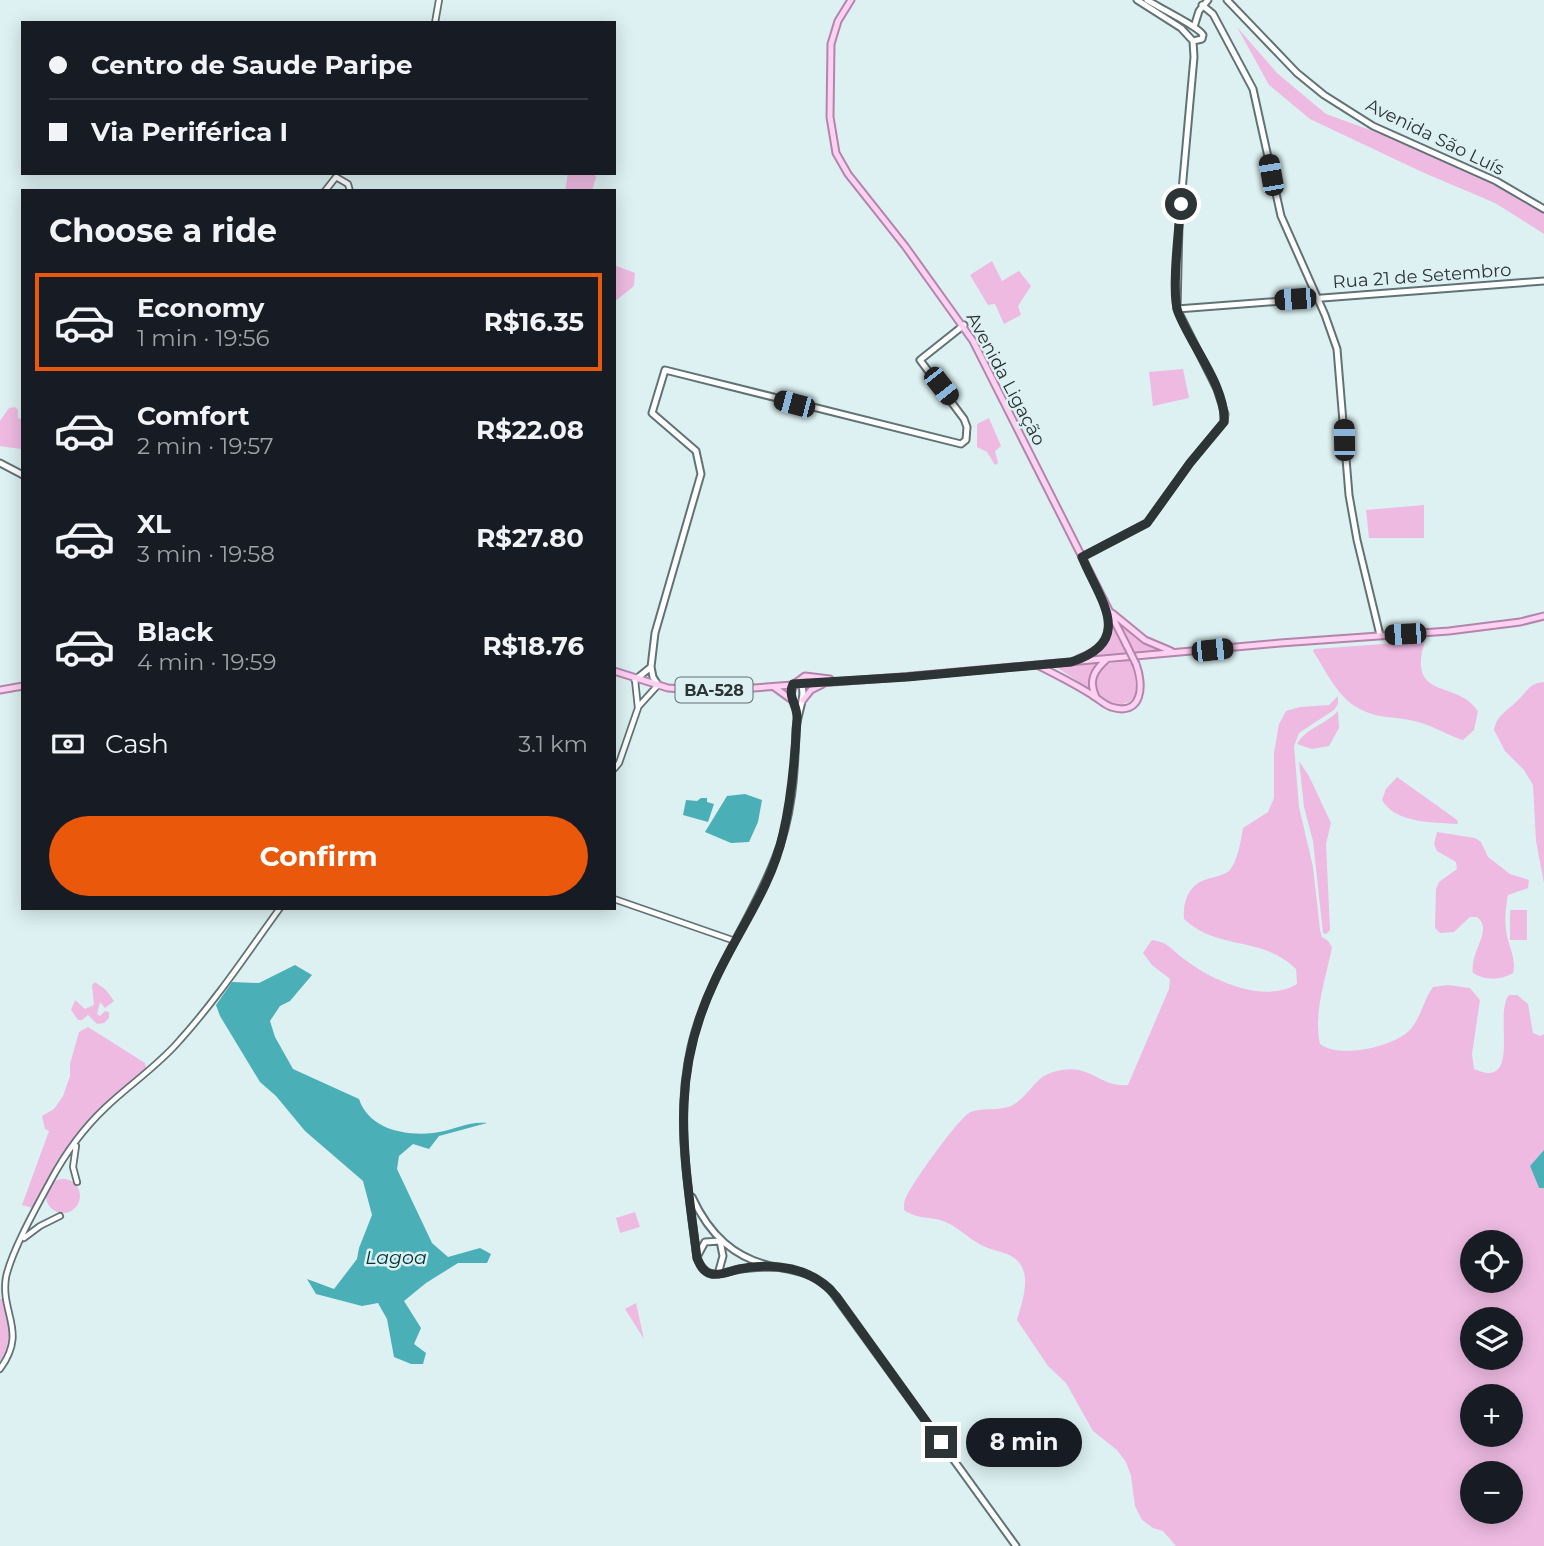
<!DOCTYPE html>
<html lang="en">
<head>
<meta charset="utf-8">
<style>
	body { margin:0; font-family:Montserrat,sans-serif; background:#242831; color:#f1f3f6; height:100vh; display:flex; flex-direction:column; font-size:26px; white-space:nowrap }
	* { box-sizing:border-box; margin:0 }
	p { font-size:23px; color:#9ea1a6 }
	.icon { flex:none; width:38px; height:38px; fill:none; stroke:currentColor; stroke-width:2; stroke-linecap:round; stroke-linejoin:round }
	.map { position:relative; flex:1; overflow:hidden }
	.side { position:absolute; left:21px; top:189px; width:595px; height:721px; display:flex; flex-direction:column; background:#171b24; border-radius:0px; box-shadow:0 4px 18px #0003 }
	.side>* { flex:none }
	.banner { position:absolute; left:21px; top:21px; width:595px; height:154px; border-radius:0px; box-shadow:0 4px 18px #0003; display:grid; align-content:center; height:154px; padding:0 28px; background:#171b24 }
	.controls { position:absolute; left:1460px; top:1230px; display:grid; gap:14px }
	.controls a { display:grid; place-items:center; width:63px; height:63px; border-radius:50%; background:#171b24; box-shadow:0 4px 18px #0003; font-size:35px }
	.end { position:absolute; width:32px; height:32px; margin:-16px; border:9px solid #2d3435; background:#fff; box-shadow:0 0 0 4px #fff }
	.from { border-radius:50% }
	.bubble { position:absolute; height:49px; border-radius:24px; background:#171b24; box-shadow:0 4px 18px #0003; font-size:23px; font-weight:700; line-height:49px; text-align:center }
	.car { position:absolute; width:21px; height:42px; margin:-21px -10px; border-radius:9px; box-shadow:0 0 5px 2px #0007; background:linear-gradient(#222 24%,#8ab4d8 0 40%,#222 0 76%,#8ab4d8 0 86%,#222 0) }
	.banner b { display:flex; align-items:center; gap:24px; height:66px; font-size:26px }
	.banner b+b { border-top:2px solid #363941 }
	.banner i { width:18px; height:18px; background:#f1f3f6 }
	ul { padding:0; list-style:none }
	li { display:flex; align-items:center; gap:21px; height:98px; margin:0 14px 10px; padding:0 14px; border:4px solid transparent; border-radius:0px }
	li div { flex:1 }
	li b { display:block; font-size:26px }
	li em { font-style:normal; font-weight:700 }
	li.current { border-color:#ea580c }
	li>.icon { width:63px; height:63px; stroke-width:1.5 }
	h2 { padding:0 28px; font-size:32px; line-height:84px }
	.pay { display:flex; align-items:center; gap:18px; height:77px; padding:0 28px; font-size:26px }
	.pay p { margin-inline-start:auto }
	.action { display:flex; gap:14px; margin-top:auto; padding:14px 28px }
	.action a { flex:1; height:80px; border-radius:42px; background:#ea580c; color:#fff; font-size:28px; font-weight:700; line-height:80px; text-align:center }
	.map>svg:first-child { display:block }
	.green { fill:#eebae1; fill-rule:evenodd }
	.water { fill:#4bafb7 }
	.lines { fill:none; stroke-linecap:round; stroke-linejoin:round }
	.tertiary-casing { stroke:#617274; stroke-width:8 }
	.secondary-casing { stroke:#617274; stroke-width:9 }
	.primary-casing { stroke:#b485ab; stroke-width:9 }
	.tertiary { stroke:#fff; stroke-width:4.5 }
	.secondary { stroke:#fff; stroke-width:5 }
	.primary { stroke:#fed0f2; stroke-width:5 }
	.primary-bridge-casing { stroke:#b485ab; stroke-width:9; stroke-linecap:butt }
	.primary-bridge { stroke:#fed0f2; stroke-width:5 }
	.route { stroke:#2d3435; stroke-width:9 }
	.labels { text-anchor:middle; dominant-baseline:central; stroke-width:5; stroke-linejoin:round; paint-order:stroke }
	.shield { fill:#ddf1f2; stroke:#626d6e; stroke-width:2 }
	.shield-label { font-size:16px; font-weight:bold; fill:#2d3435 }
	.street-label { font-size:18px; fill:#2d3435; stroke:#ddf1f2 }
	.water-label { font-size:19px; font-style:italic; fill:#033539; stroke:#ddf1f2 }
</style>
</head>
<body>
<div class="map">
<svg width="1544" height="1546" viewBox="0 0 1544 1546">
	<rect width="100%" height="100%" fill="#ddf1f2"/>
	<path class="green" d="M1237,27l40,46 49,41 127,46 91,50v24l-49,-31 -73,-31 -112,-53 -41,-34z
		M568,173h25l3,4 -4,14h-27z
		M992,261l10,20 17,-10 12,15 -13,20 3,9 -17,9 -9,-20 -7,1 -18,-30z
		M614,265l21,8 -1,13 -20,16z
		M1183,369l6,29 -36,8 -4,-34z
		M15,407l3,3v8l5,2 -2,29 -21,-3v-25l9,-13z
		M989,418l12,28 -6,5 3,12 -3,2 -8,-13 -10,-5v-23z
		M1424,505v33h-55l-3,-28z
		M1111,623l16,30 -37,4 16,-14z
		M1119,623l40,27 -25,3z
		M1425,641c-19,60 32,38 53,70l-4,19 -11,10c-16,-5 -29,-14 -45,-18 -11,-3 -21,-4 -32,-5 -43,-6 -52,-33 -73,-66l1,-2z
		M1131,660l6,20 -1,17c-21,18 -46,1 -39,-25l9,-8z
		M1096,663l-7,14v12l-34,-23z
		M1544,682v201l-8,-42 -3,-56 -9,-15 -19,-19 -11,-21c3,-15 12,-18 22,-28 11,-9 12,-19 28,-20z
		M1338,696v8l-4,6 -35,23 -5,13 5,61 14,60 7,63 2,7 6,4 4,6c-6,32 -19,65 -12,97 19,15 72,3 89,-13 12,-13 14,-30 24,-44l15,-2 22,3 10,12 -8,54 2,15c49,22 19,-55 35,-74h8l11,9 5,29 7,3 4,-2v116l-14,16 9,22h5v358h-368l-13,-15 -10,-3 -11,-8 -7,-14 -4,-30 -5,-14 -9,-12 -24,-19 -27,-48 -18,-17 -31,-46c7,-24 18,-54 -10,-66 -8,-3 -18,-5 -26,-9 -14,-7 -24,-20 -41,-25 -12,-3 -26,-2 -36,-10 0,-2 0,-9 1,-10 4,-13 53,-81 64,-87 13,-7 34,0 47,-10 18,-13 19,-29 46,-33 30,-5 37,17 66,15l41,-96 1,-10 -18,-14 -9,-12 9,-13c18,3 18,9 32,19 29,22 79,45 113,25l-1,-15c-35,-34 -78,-18 -112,-50 -1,-15 3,-31 18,-38 9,-4 19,-4 27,-10 9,-10 12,-31 14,-43l25,-16 6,-14v-45l5,-29 7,-13 14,-4 29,-2zM1472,1242h38v39h-38zM1472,1320h38v38h-38zM1472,1396h38v39h-38zM1472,1474h38v38h-38z
		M1338,711l1,17 -10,18 -17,3 -15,-5c9,-16 28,-19 41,-33z
		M1299,761l10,15 22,47 -5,21 4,86 -4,4 -3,-1 -10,-92 -9,-34z
		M1397,777l60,43 1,4c-25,-2 -62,0 -76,-24l4,-11z
		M1437,832l38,6 6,4 7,15 22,17 19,6 -1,8 -20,7c-3,14 -4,31 0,45 3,11 8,21 5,33 -13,8 -28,7 -40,0 -4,-21 21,-43 4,-56h-7l-16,15 -14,1 -5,-5 1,-39 3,-7 18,-13 -1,-7 -19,-11 -3,-7z
		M1527,910v30h-17v-30z
		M95,982l11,8 8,11 -9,7 -5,-6 -3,12 3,2 5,-5 4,1v6l-5,5 -7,1 -9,-9 -6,5h-4l-7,-10 4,-10 10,9 9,-4 -2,-20z
		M88,1027l57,36 1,5 -56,50 -57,90 -11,-3 27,-74 -4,-2 -3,-13 12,-7 9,-13 7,-20v-12l9,-32z
		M46 1196a17 17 0 1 1 34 0a17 17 0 1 1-34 0Z
		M635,1212l5,15 -20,6 -4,-15z
		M0,1299h4c6,24 9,41 -4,63z
		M636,1303l8,36 -19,-30z"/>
	<path class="water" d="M745,794l17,6 -4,22 -9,20 -18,1 -26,-11 22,-36z
		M701,798h6v4l7,2 -6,18 -25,-7 3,-15 11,1z
		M295,965l17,10 -22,26 -10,5 -10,15 5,16 18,32 66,30c10,30 45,37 74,34 19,-2 35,-12 54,-10l-48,13 -10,13 -16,-5 -14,12 -2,13 35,74 16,14 32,-9 11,6 -4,9h-29l-32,20 -22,18 17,27 -7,16 12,9 -3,11h-12l-17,-7 -7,-38 -9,-16 -16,3 -46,-12 -9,-15 27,10 23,-30 2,-11 13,-33 -9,-34 -58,-50 -29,-35 -16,-14 -40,-66 -4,-11 16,-23 27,1z
		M1544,1150v38h-5l-9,-22z"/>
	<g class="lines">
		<g class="tertiary-casing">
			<path id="tertiary" d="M435,23l4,-23
				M325,191l11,-14 12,7 2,7
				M638,707l20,-22
				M614,769l5,-6 19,-55 -3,-28
				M614,899l121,42
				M76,1146l-3,21 4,15
				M24,1238l16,-12 20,-10
				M0,1369c28,-38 0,-55 6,-92 6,-27 31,-71 45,-97 14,-26 33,-52 54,-72 25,-24 53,-42 75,-68 37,-41 68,-88 100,-132"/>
		</g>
		<g class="secondary-casing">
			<path id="secondary" d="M1137,0l44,28 12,13 9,-2 1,-4c-4,-8 -45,-28 -56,-35
				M1227,0l70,73 27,22 49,31 123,55 48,28
				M1202,5l11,9 40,75 28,127 44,99 12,34 12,146 8,45 23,95
				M1194,27l5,-16 9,-11
				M1177,309l367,-28
				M0,463l23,12
				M1082,557l65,-34 43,-60 34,-41 1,-8 -8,-25 -40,-80 2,-85 15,-167 -1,-16
				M635,680l16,-13
				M793,684l-2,12 6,15
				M658,685l-5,-8 -2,-10 4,-34 46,-159 -5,-23 -44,-38 13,-43 296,74 5,-4 1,-13 -3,-8 -44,-59 44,-35
				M692,1197c17,37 42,62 84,70 22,4 37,6 54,22l186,257
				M698,1255l7,-13 15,-1 3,15 -5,18
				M776,1267c-11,0 -24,0 -35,2 -20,3 -34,14 -44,-11 -9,-71 -22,-140 -6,-211 15,-67 59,-124 84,-188 17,-41 20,-86 21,-130 1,-15 11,-33 5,-46"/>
		</g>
		<g class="primary-casing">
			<path id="primary" d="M851,0l-13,21 -7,23 -1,73 6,36 12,21 57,72 68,95 154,305
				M1112,613l33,27 26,11
				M1078,659c23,-9 33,-19 30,-45
				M1039,666c18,9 36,18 53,29 7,4 11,9 19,12 32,10 33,-22 25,-43
				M614,671l54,17 44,3 189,-14 379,-34 169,-12 71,-9 24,-6
				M794,684l11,-8 25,3
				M774,687l18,13
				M0,690l23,-4
				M1096,697c-8,-16 -2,-27 11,-38
				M803,700l8,-10 12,-6"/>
		</g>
		<use href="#tertiary" class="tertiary"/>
		<use href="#secondary" class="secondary"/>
		<use href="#primary" class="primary"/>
		<g class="primary-bridge-casing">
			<path id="primary-bridge" d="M1127,646l9,18"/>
		</g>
		<use href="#primary-bridge" class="primary-bridge"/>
	</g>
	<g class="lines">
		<path class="route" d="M941,1442l-105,-146c-24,-29 -62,-34 -97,-27 -9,2 -18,7 -28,5 -8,-2 -11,-9 -14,-16 -13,-104 -29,-181 19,-280 22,-47 56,-92 67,-144 9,-38 12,-76 14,-115 1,-14 -10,-22 -4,-35l114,-7 164,-15c66,-21 28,-63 11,-105l65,-34 43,-60 34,-41c2,-36 -33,-76 -46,-110 -7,-18 1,-86 3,-108"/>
	</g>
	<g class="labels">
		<rect class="shield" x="675.5" y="677.5" width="77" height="25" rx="5"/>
		<g class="shield-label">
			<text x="714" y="690">BA-528</text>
		</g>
		<g class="street-label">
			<text transform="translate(1435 137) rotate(26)">Avenida São Luís</text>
			<text transform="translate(1422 276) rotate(-4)">Rua 21 de Setembro</text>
			<text transform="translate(1006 379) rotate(62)">Avenida Ligação</text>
		</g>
		<g class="water-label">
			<text x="396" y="1257">Lagoa</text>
		</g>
	</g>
</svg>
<div class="controls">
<a><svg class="icon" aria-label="locate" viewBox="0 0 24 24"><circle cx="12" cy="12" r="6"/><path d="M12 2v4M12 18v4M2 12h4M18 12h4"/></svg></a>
<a><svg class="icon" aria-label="layers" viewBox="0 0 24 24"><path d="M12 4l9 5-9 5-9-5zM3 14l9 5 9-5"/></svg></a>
<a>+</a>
<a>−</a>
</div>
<i class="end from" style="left:1181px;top:204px"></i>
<i class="end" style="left:941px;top:1442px"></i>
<div class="bubble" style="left:966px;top:1418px;width:116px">8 min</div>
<i class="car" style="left:1271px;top:175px;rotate:350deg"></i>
<i class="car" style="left:1295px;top:299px;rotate:266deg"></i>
<i class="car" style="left:941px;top:386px;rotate:142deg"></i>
<i class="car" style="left:794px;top:404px;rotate:285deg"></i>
<i class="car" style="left:1344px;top:440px;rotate:359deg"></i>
<i class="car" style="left:1405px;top:634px;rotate:267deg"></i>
<i class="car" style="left:1212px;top:650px;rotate:84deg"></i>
<div class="banner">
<b><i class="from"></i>Centro de Saude Paripe</b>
<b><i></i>Via Periférica I</b>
</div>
<section class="side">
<h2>Choose a ride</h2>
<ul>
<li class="current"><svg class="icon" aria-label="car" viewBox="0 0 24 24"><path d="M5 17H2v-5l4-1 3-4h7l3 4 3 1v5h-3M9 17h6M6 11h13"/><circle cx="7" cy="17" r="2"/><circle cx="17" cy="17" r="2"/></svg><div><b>Economy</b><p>1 min · 19:56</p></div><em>R$16.35</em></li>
<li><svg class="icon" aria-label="car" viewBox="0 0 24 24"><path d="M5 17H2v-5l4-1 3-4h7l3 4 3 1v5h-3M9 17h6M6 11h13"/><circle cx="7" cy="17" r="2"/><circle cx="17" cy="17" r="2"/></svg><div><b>Comfort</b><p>2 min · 19:57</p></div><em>R$22.08</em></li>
<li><svg class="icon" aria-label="car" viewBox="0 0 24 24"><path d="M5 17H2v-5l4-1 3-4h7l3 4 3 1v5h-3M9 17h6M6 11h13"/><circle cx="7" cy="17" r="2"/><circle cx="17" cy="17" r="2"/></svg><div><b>XL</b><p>3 min · 19:58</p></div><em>R$27.80</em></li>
<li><svg class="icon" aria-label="car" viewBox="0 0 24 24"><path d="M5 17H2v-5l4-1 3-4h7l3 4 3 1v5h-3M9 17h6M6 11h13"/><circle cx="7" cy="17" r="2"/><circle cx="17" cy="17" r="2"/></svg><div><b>Black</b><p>4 min · 19:59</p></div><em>R$18.76</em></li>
</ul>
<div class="pay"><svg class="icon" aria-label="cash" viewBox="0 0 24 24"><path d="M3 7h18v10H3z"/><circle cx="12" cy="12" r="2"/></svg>Cash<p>3.1 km</p></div>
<div class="action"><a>Confirm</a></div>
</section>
</div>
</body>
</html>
